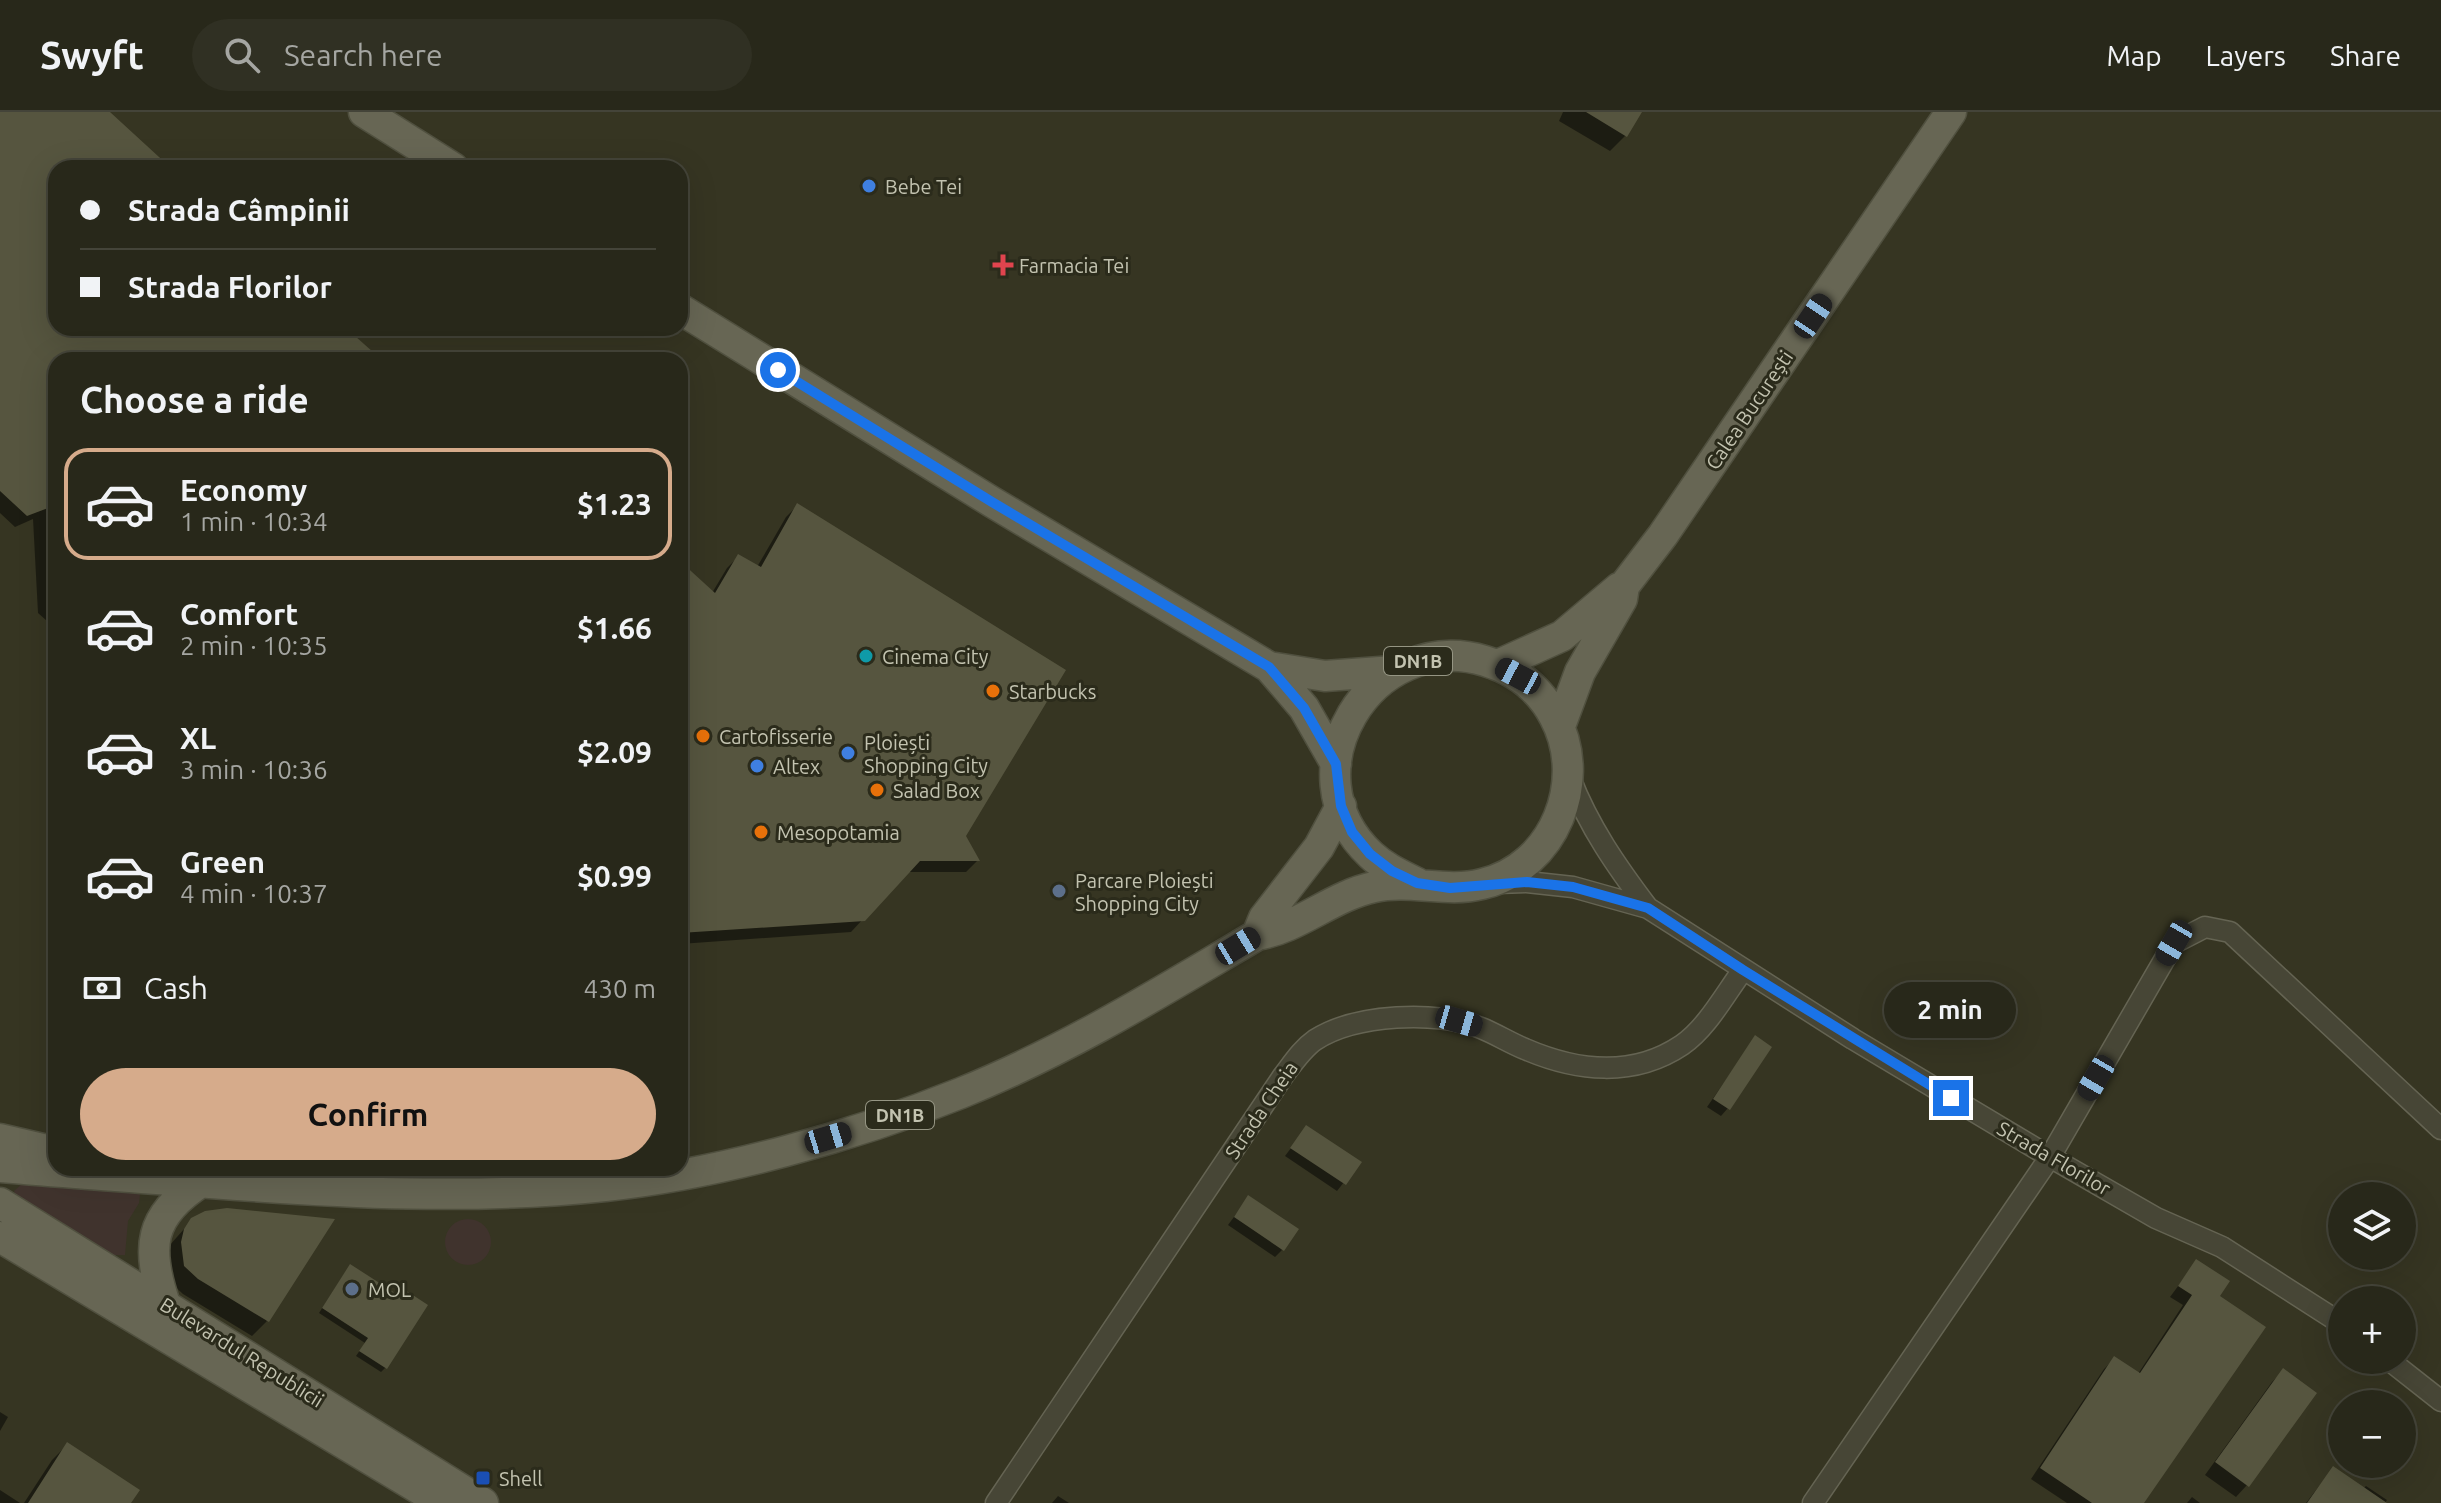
<!DOCTYPE html>
<html lang="en">
<head>
<meta charset="utf-8">
<style>
	body { margin:0; font-family:Ubuntu,sans-serif; background:#303023; color:#f1f3f6; height:100vh; display:flex; flex-direction:column; font-size:30px; white-space:nowrap }
	* { box-sizing:border-box; margin:0 }
	p { font-size:26px; color:#a5a6a2 }
	.icon { flex:none; width:44px; height:44px; fill:none; stroke:currentColor; stroke-width:2; stroke-linecap:round; stroke-linejoin:round }
	.map { position:relative; flex:1; overflow:hidden }
	.details { position:absolute; left:48px; top:240px; width:640px; height:824px; display:flex; flex-direction:column; background:#28281a; border-radius:24px; box-shadow:0 8px 32px #0002,0 0 0 2px #444439 }
	.details>* { flex:none }
	.guide { position:absolute; left:48px; top:48px; width:640px; height:176px; border-radius:24px; box-shadow:0 8px 32px #0002,0 0 0 2px #444439; display:grid; align-content:center; height:176px; padding:0 32px; background:#28281a }
	.fabs { position:absolute; left:2328px; top:1070px; display:grid; gap:16px }
	.fabs a { display:grid; place-items:center; width:88px; height:88px; border-radius:50%; background:#28281a; box-shadow:0 8px 32px #0002,0 0 0 2px #444439; font-size:40px }
	.end { position:absolute; width:36px; height:36px; margin:-18px; border:10px solid #1a73e8; background:#fff; box-shadow:0 0 0 4px #fff }
	.from { border-radius:50% }
	.bubble { position:absolute; height:56px; border-radius:28px; background:#28281a; box-shadow:0 8px 32px #0002,0 0 0 2px #444439; font-size:26px; font-weight:700; line-height:56px; text-align:center }
	.car { position:absolute; width:24px; height:48px; margin:-24px -12px; border-radius:10px; box-shadow:0 0 6px 2px #0007; background:linear-gradient(#222 24%,#8ab4d8 0 40%,#222 0 76%,#8ab4d8 0 86%,#222 0) }
	.guide b { display:flex; align-items:center; gap:28px; height:76px; font-size:30px }
	.guide b+b { border-top:2px solid #444439 }
	.guide i { width:20px; height:20px; background:#f1f3f6 }
	ul { padding:0; list-style:none }
	li { display:flex; align-items:center; gap:24px; height:112px; margin:0 16px 12px; padding:0 16px; border:4px solid transparent; border-radius:24px }
	li div { flex:1 }
	li b { display:block; font-size:30px }
	li em { font-style:normal; font-weight:700 }
	li.active { border-color:#d6ab8b }
	li>.icon { width:72px; height:72px; stroke-width:1.5 }
	h2 { padding:0 32px; font-size:36px; line-height:96px }
	.pay { display:flex; align-items:center; gap:20px; height:88px; padding:0 32px; font-size:30px }
	.pay p { margin-inline-start:auto }
	.button { display:flex; gap:16px; margin-top:auto; padding:16px 32px }
	.button a { flex:1; height:92px; border-radius:48px; background:#d6ab8b; color:#111; font-size:32px; font-weight:700; line-height:92px; text-align:center }
	header { display:flex; align-items:center; gap:48px; box-sizing:border-box; height:112px; padding:0 40px; background:#28281a; border-bottom:2px solid #444439 }
	header strong { font-size:38px }
	nav { display:flex; gap:44px; margin-inline-start:auto; font-size:28px }
	.search { width:560px; height:72px; background:#303023; display:flex; align-items:center; gap:20px; box-sizing:border-box; padding:0 28px; border-radius:44px; color:#a5a6a2; font-size:30px }
	.map>svg:first-child { display:block }
	.green { fill:#40332d }
	.shadow { fill:#0007 }
	.building { fill:#56553f }
	.lines { fill:none; stroke-linecap:round; stroke-linejoin:round }
	.street-casing { stroke:#656453; stroke-width:23 }
	.primary-casing { stroke:#50503f; stroke-width:33 }
	.street { stroke:#474636; stroke-width:20 }
	.primary { stroke:#676654; stroke-width:30 }
	.route { stroke:#1a73e8; stroke-width:10 }
	.shop-dot { fill:#3f7fe0; stroke:#2b2b1b; stroke-width:3 }
	.health-dot { fill:#e0444e; stroke:#2b2b1b; stroke-width:3 }
	.culture-dot { fill:#0f9aa8; stroke:#2b2b1b; stroke-width:3 }
	.food-dot { fill:#e8710a; stroke:#2b2b1b; stroke-width:3 }
	.service-dot { fill:#5c6f8a; stroke:#2b2b1b; stroke-width:3 }
	.transit-dot { fill:#1a4fb4; stroke:#2b2b1b; stroke-width:3 }
	.labels { text-anchor:middle; dominant-baseline:central; stroke-width:6; stroke-linejoin:round; paint-order:stroke }
	.shield { fill:#2b2b1b; stroke:#959583; stroke-width:2 }
	.shield-label { font-size:18px; font-weight:bold; fill:#c3c3b0 }
	.poi-label { font-size:20px; fill:#c3c3b0; stroke:#2b2b1b; text-anchor:start }
	.street-label { font-size:20px; fill:#c3c3b0; stroke:#2b2b1b }
</style>
</head>
<body>
<header>
<strong>Swyft</strong>
<div class="search"><svg class="icon" aria-label="search" viewBox="0 0 24 24"><circle cx="10" cy="10" r="6"/><path d="M15 15l6 6"/></svg>Search here</div>
<nav><a>Map</a><a>Layers</a><a>Share</a></nav>
</header>
<div class="map">
<svg width="2441" height="1391" viewBox="0 0 2441 1391">
	<rect width="100%" height="100%" fill="#363522"/>
	<path class="green" d="M22,1072l110,7 8,3 -1,9 -11,18 -3,34h-14l-93,-54 -4,-10z
		M445 1130a23 23 0 1 1 46 0a23 23 0 1 1-46 0Z"/>
	<path class="shadow" d="M0,0h107l61,56h-112v160h288l35,32h-323v269l-18,-16 -5,-94 -18,8 -15,-14z
		M1563,0h76l-13,23 -16,16 -51,-30z
		M798,393l179,356 -11,11h-59l-56,60 -171,12v-380l32,29 15,-25 11,-11 19,10 29,-50z
		M1755,926l-27,70 -7,8 -14,-9z
		M1306,1016l53,35 -22,28 -52,-35z
		M1248,1086l34,52 -7,7 -47,-32z
		M192,1108l75,101 -15,15 -69,-42 -14,-13v-35z
		M2196,1150l21,35 -76,206h-74l-36,-24 73,-110 10,-10 24,15 45,-69 -13,-8z
		M346,1159l48,24 -8,72 -5,5 -25,-16 9,-13 -46,-30z
		M2283,1259l-36,114 -11,12 -31,-22 67,-93z
		M0,1300l8,5 -8,14z
		M67,1333l62,58h-105l28,-43z
		M2333,1356l30,21 3,-3 21,14 -2,3h-79z
		M0,1378l20,13h-20z
		M1058,1384l11,7h-17z
		M2192,1385l8,6h-13z"/>
	<path class="building" d="M0,0h110l61,56h-115v160h290l36,32h-326v145l-29,11 -27,-25z
		M1586,0h56l-15,25z
		M797,391l269,167 -100,166 14,25h-60l-55,60 -185,12v-372l35,32 23,-39 23,13z
		M1755,923l17,12 -42,63 -17,-11z
		M1306,1013l56,37 -16,23 -56,-37z
		M1248,1083l51,34 -15,22 -50,-34z
		M227,1096l108,11 -66,103 -71,-43 -14,-13 -3,-24 3,-13 7,-11 14,-7z
		M2196,1147l34,22 -10,15 46,31 -122,176h-52l-52,-35 74,-112 26,17 52,-78 -14,-9z
		M350,1152l45,29 4,-7 29,19 -41,64 -28,-18 9,-13 -46,-30z
		M2283,1256l34,25 -68,94 -34,-25z
		M67,1330l73,48 -9,13h-103z
		M2333,1354l54,37h-80z"/>
	<g class="lines">
		<g class="street-casing">
			<path id="street" d="M1570,666c19,49 47,89 78,130
				M1497,771l30,-1 46,5 75,21 205,131 197,118 106,61 66,29 120,77
				M2389,1248l52,41
				M996,1391l287,-427c10,-13 19,-27 32,-36 40,-26 122,-30 166,-12 15,6 29,15 44,21 51,22 108,29 157,-4 25,-17 43,-51 61,-75
				M1813,1391l237,-346 124,-214 31,-16 25,5 211,197"/>
		</g>
		<g class="primary-casing">
			<path id="primary" d="M364,0l89,56
				M680,197l312,193 277,165 35,41 32,56
				M1498,553l64,-29 57,-48
				M1269,555l56,9 69,-5
				M1560,614l20,-54 42,-73 2,-13 39,-51 288,-423
				M1257,823l7,-17 55,-71 22,-41
				M0,1027l56,13
				M0,1055c70,6 140,11 210,16 132,10 263,17 395,3 114,-12 249,-50 356,-93 104,-42 200,-101 296,-158 42,-7 75,-39 117,-48 36,-8 72,6 108,-3 73,-17 107,-104 72,-168 -15,-28 -39,-46 -69,-55 -114,-34 -202,112 -114,194 14,13 30,20 46,28
				M0,1091l483,300
				M0,1125l443,266
				M165,1192c-19,-56 -17,-88 36,-122"/>
		</g>
		<use href="#street" class="street"/>
		<use href="#primary" class="primary"/>
	</g>
	<g class="lines">
		<path class="route" d="M778,258l214,132 277,165 35,41 32,56 5,42 11,26 18,22 22,17 25,12 33,5 77,-6 46,5 75,21 95,62 208,128"/>
	</g>
	<g class="shop-dot">
		<circle cx="869" cy="74" r="8"/>
		<circle cx="848" cy="641" r="8"/>
		<circle cx="757" cy="654" r="8"/>
	</g>
	<path class="health-dot" d="M999 141h8v8h8v8h-8v8h-8v-8h-8v-8h8z"/>
	<circle class="culture-dot" cx="866" cy="544" r="8"/>
	<g class="food-dot">
		<circle cx="993" cy="579" r="8"/>
		<circle cx="703" cy="624" r="8"/>
		<circle cx="877" cy="678" r="8"/>
		<circle cx="761" cy="720" r="8"/>
	</g>
	<g class="service-dot">
		<circle cx="1059" cy="779" r="8"/>
		<circle cx="352" cy="1177" r="8"/>
	</g>
	<rect class="transit-dot" x="475" y="1358" width="16" height="16" rx="4"/>
	<g class="labels">
		<g class="shield">
			<rect x="1384" y="535" width="68" height="28" rx="6"/>
			<rect x="866" y="989" width="68" height="28" rx="6"/>
		</g>
		<g class="shield-label">
			<text x="1418" y="549">DN1B</text>
			<text x="900" y="1003">DN1B</text>
		</g>
		<g class="poi-label">
			<text x="885" y="74">Bebe Tei</text>
			<text x="1019" y="153">Farmacia Tei</text>
			<text x="882" y="544">Cinema City</text>
			<text x="1009" y="579">Starbucks</text>
			<text x="719" y="624">Cartofisserie</text>
			<text x="864" y="630">Ploiești<tspan x="864" dy="23">Shopping City</tspan></text>
			<text x="773" y="654">Altex</text>
			<text x="893" y="678">Salad Box</text>
			<text x="777" y="720">Mesopotamia</text>
			<text x="1075" y="768">Parcare Ploiești<tspan x="1075" dy="23">Shopping City</tspan></text>
			<text x="368" y="1177">MOL</text>
			<text x="499" y="1366">Shell</text>
		</g>
		<g class="street-label">
			<text transform="translate(1749 298) rotate(-56)">Calea București</text>
			<text transform="translate(1261 998) rotate(-56)">Strada Cheia</text>
			<text transform="translate(2054 1046) rotate(30)">Strada Florilor</text>
			<text transform="translate(242 1240) rotate(32)">Bulevardul Republicii</text>
		</g>
	</g>
</svg>
<div class="fabs">
<a><svg class="icon" aria-label="layers" viewBox="0 0 24 24"><path d="M12 4l9 5-9 5-9-5zM3 14l9 5 9-5"/></svg></a>
<a>+</a>
<a>−</a>
</div>
<i class="end from" style="left:778px;top:258px"></i>
<i class="end" style="left:1951px;top:986px"></i>
<div class="bubble" style="left:1884px;top:870px;width:132px">2 min</div>
<i class="car" style="left:1813px;top:204px;rotate:34deg"></i>
<i class="car" style="left:1518px;top:564px;rotate:298deg"></i>
<i class="car" style="left:2174px;top:831px;rotate:210deg"></i>
<i class="car" style="left:1238px;top:834px;rotate:59deg"></i>
<i class="car" style="left:1459px;top:909px;rotate:106deg"></i>
<i class="car" style="left:2096px;top:966px;rotate:210deg"></i>
<i class="car" style="left:828px;top:1026px;rotate:73deg"></i>
<div class="guide">
<b><i class="from"></i>Strada Câmpinii</b>
<b><i></i>Strada Florilor</b>
</div>
<section class="details">
<h2>Choose a ride</h2>
<ul>
<li class="active"><svg class="icon" aria-label="car" viewBox="0 0 24 24"><path d="M5 17H2v-5l4-1 3-4h7l3 4 3 1v5h-3M9 17h6M6 11h13"/><circle cx="7" cy="17" r="2"/><circle cx="17" cy="17" r="2"/></svg><div><b>Economy</b><p>1 min · 10:34</p></div><em>$1.23</em></li>
<li><svg class="icon" aria-label="car" viewBox="0 0 24 24"><path d="M5 17H2v-5l4-1 3-4h7l3 4 3 1v5h-3M9 17h6M6 11h13"/><circle cx="7" cy="17" r="2"/><circle cx="17" cy="17" r="2"/></svg><div><b>Comfort</b><p>2 min · 10:35</p></div><em>$1.66</em></li>
<li><svg class="icon" aria-label="car" viewBox="0 0 24 24"><path d="M5 17H2v-5l4-1 3-4h7l3 4 3 1v5h-3M9 17h6M6 11h13"/><circle cx="7" cy="17" r="2"/><circle cx="17" cy="17" r="2"/></svg><div><b>XL</b><p>3 min · 10:36</p></div><em>$2.09</em></li>
<li><svg class="icon" aria-label="car" viewBox="0 0 24 24"><path d="M5 17H2v-5l4-1 3-4h7l3 4 3 1v5h-3M9 17h6M6 11h13"/><circle cx="7" cy="17" r="2"/><circle cx="17" cy="17" r="2"/></svg><div><b>Green</b><p>4 min · 10:37</p></div><em>$0.99</em></li>
</ul>
<div class="pay"><svg class="icon" aria-label="cash" viewBox="0 0 24 24"><path d="M3 7h18v10H3z"/><circle cx="12" cy="12" r="2"/></svg>Cash<p>430 m</p></div>
<div class="button"><a>Confirm</a></div>
</section>
</div>
</body>
</html>
